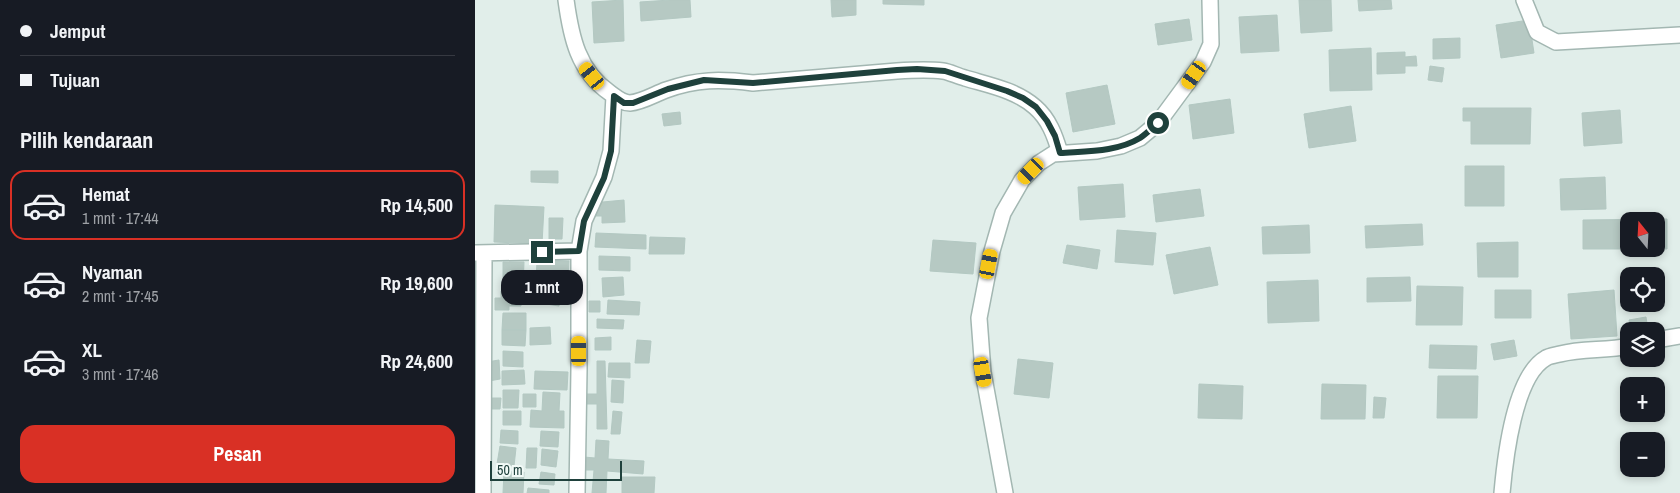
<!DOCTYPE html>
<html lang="id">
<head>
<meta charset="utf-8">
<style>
	body { margin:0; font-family:"Archivo Narrow",sans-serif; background:#20242c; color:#f1f3f6; height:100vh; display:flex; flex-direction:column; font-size:19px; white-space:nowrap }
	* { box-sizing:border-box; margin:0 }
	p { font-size:16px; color:#9ea1a6 }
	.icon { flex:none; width:28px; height:28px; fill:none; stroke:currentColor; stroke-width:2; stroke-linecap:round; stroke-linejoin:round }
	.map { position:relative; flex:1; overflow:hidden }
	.sheet { display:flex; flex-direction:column; background:#171b24; width:475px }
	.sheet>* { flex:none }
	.top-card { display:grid; align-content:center; height:110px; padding:0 20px; background:#171b24 }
	.needle { width:32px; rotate:342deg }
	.tools { position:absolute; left:1145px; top:212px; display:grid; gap:10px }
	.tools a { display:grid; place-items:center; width:45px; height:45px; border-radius:10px; background:#171b24; box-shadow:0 2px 8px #0003; font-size:25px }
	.scale { position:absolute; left:15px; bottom:12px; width:132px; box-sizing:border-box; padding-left:5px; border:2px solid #1f413c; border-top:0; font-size:14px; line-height:18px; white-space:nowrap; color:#1f413c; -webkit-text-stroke:4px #f2faf7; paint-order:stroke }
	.end { position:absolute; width:22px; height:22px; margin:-11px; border:6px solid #1f413c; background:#fff; box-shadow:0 0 0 2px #fff }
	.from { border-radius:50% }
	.bubble { position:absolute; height:35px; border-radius:15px; background:#171b24; box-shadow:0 2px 8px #0003; font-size:16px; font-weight:700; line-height:35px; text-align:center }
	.car { position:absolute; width:15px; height:30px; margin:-15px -8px; border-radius:6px; box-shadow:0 0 4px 1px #0007; background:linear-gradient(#f5c518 24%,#345 0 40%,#f5c518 0 76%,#345 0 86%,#f5c518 0) }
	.top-card b { display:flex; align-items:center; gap:18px; height:48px; font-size:19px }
	.top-card b+b { border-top:1px solid #363941 }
	.top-card i { width:12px; height:12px; background:#f1f3f6 }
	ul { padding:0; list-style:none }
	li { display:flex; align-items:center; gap:15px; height:70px; margin:0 10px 8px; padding:0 10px; border:2px solid transparent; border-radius:15px }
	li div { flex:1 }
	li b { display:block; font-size:19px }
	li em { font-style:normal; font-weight:700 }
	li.active { border-color:#d93025 }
	li>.icon { width:45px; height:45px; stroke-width:1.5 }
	h2 { padding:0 20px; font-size:22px; line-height:60px }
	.action { display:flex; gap:10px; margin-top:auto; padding:10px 20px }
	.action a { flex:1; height:58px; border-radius:15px; background:#d93025; color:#fff; font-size:20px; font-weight:700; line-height:58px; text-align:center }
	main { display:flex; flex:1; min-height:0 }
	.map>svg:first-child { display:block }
	.building { fill:#b6c9c3; stroke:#b3c8c2; fill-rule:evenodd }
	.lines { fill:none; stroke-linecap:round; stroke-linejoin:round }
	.minor-casing { stroke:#a3b7b2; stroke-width:18 }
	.minor { stroke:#fff; stroke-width:15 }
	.route { stroke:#1f413c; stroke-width:6 }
</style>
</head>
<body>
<main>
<section class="sheet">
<div class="top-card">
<b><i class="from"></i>Jemput</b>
<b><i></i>Tujuan</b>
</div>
<h2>Pilih kendaraan</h2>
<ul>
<li class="active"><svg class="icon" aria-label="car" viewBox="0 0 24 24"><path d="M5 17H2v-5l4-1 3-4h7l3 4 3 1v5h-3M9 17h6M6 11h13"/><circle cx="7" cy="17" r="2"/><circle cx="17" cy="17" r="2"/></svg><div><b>Hemat</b><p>1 mnt · 17:44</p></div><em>Rp 14,500</em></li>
<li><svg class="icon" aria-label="car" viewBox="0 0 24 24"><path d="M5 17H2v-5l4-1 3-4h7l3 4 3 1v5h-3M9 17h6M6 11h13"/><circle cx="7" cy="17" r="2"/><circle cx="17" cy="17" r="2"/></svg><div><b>Nyaman</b><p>2 mnt · 17:45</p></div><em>Rp 19,600</em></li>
<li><svg class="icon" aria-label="car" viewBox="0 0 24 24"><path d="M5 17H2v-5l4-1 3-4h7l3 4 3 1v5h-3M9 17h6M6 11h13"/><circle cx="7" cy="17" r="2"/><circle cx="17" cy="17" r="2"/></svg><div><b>XL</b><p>3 mnt · 17:46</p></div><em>Rp 24,600</em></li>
</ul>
<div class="action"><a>Pesan</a></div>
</section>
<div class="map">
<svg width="1205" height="493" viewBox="0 0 1205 493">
	<rect width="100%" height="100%" fill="#e1eeea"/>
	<path class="building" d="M148,0l1,41 -30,2 -2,-41z
		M195,0h20l1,17 -50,4 -1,-19z
		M356,0h25v15l-24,2z
		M408,0h41v5l-41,-1z
		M824,0h32l1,31 -31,2z
		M883,0h33l1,9 -33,2z
		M802,15l2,36 -38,2 -2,-36z
		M714,19l3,21 -34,5 -3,-21z
		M1054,20l5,33 -33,5 -5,-33z
		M985,38v20l-27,1v-20z
		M896,48l1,42 -42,1 -1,-41z
		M930,52v5l11,-1 1,10h-12v7l-28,1v-21z
		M955,66l14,2 -2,14 -14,-2z
		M632,85l8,39 -42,8 -7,-39z
		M755,99l4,34 -41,6 -4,-34z
		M876,106l5,35 -47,7 -5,-34z
		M988,108h68l-1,36h-59v-23h-8z
		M1145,110l2,33 -38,3 -2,-33z
		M205,112l1,12 -17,2 -2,-12z
		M990,166h39v40h-39z
		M56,171h27v12l-27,-1z
		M1130,177l1,32 -45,1 -1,-31z
		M648,184l2,33 -45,3 -2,-33z
		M725,189l4,27 -48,6 -3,-27z
		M149,200l1,22 -23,1v-7h-9l-1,-13z
		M20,205l49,2 -2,37 -48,-2z
		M74,218h14l-1,21h-13z
		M1192,219v30h-84v-29zM1154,221h27v28h-27z
		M947,224l1,21 -57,3 -1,-22z
		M834,225l1,28 -47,1 -1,-27z
		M642,230l39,3 -3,32 -38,-3z
		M121,233l50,2v14l-51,-2z
		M175,237l35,1 -1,16h-35z
		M458,240l43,3 -3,31 -43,-3z
		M1043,242v35h-40l-1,-34z
		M592,245l33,5 -3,19 -34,-6z
		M735,247l8,38 -44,9 -8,-39z
		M124,256l31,1v14l-31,-1z
		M62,260l32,1 -1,23 -32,-1z
		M28,262h21l-1,26h-20z
		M148,277l1,18 -21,2 -1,-19z
		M935,277l1,24 -44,1v-24z
		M843,280l1,41 -51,2 -1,-41z
		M942,286l46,1 -1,38h-46z
		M73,289l13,2 -2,15 -13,-2z
		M1020,290h36v28h-36z
		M1139,290l3,46 -46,3 -3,-45z
		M26,291h20v15h-12v4h-14v-12h6z
		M133,300l32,2 -1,13 -32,-1z
		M114,301h11v11h-11z
		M28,313h23v17h-24z
		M1171,317l2,13 -17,1 -2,-11z
		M122,319l27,1 -1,9 -26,-1z
		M75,327l1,17 -21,1v-17z
		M27,330h24l-1,16 -23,-1z
		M136,337v13h-16v-12z
		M162,340l14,1 -2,22h-14z
		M1039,340l3,16 -23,4 -3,-16z
		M955,345l47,1 -1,23 -47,-1z
		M28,351l20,1v15l-20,-1z
		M543,359l35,4 -4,35 -35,-4z
		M24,360l1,19 -11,2 -2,-19z
		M122,361h8l2,68h-10v-25h-13v-10h13z
		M134,363h21v15l-22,-1z
		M49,370l1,14 -23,1v-14z
		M60,371l33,1 -1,18 -33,-1z
		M963,376h40l-1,42h-40z
		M137,380l12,1 -1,22 -12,-1z
		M724,384l44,2 -1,33 -44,-1z
		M847,384l44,1 -1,34h-44z
		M28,390h16l-1,18h-15z
		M68,392l17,1 -1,18h5v17l-34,-1 1,-17 11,1z
		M48,394h13v13h-13z
		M899,397l12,1 -2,20h-11z
		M17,398h9l-1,11h-8z
		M28,411h18v14h-18z
		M138,411l9,1 -2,22h-9z
		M26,430l17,1v13l-18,-1z
		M66,431l18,1 -1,15 -18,-1z
		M121,440l13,1 -1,18 36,2 -1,13 -36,-3 -1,22h-14l2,-23h-11l1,-13 11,1z
		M25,446l16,2 -2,18 -17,-2z
		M52,448h10l-1,20h-10z
		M67,449l16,2 -2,16 -15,-2z
		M29,471l20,1 -1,21h-20z
		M66,472l14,2 -1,11 -15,-1z
		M147,477h33l-1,16h-32z
		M53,488l21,2v3h-22z"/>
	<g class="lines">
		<g class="minor-casing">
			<path id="minor" d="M91,0c5,37 12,71 44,93 7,5 12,10 20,10 12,-1 25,-9 36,-13 31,-11 54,-11 87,-7l144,-12c15,-1 30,-2 46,0 7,1 14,5 22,7 23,7 51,12 70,29 14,12 20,29 25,46
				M1049,0l13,32 19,10 124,-7
				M1,253l103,-2
				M1181,340l24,-4
				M8,493l1,-240
				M102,493l2,-123v-119l5,-30 20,-44 7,-26 3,-55
				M530,493l-22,-121 -4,-54 13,-67 11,-38 19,-33 17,-17 14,-9 44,-3 24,-5 19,-8 18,-15 45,-61 8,-18 -1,-44
				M1027,493c3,-34 12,-117 44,-135 3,-2 10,-3 14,-4 23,-6 46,-3 69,-8"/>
		</g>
		<use href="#minor" class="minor"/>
	</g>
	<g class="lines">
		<path class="route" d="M67,252l37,-1 5,-30 20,-43 7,-27 3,-55 10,7h9l35,-14 36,-9 49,3 144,-13 20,-1 28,2 62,20 16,7 13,9 11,14 8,15 5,17c27,-2 57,-1 80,-15 6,-4 12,-10 18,-15"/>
	</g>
</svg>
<div class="tools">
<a><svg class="needle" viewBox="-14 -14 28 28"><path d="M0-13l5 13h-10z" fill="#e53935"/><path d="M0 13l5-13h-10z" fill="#9ea1a6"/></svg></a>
<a><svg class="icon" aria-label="locate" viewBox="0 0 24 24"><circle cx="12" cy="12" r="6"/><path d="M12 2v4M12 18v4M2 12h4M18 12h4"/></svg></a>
<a><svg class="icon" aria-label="layers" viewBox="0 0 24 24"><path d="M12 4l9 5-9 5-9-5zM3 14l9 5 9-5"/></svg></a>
<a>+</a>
<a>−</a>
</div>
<div class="scale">50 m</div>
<i class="end from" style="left:683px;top:123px"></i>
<i class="end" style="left:67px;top:252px"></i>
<div class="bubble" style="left:26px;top:270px;width:82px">1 mnt</div>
<i class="car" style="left:719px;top:75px;rotate:215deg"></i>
<i class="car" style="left:117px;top:76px;rotate:321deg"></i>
<i class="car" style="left:556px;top:171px;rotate:224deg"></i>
<i class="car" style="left:514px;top:264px;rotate:11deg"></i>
<i class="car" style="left:104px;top:351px;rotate:0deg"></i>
<i class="car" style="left:508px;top:372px;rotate:170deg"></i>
</div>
</main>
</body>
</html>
